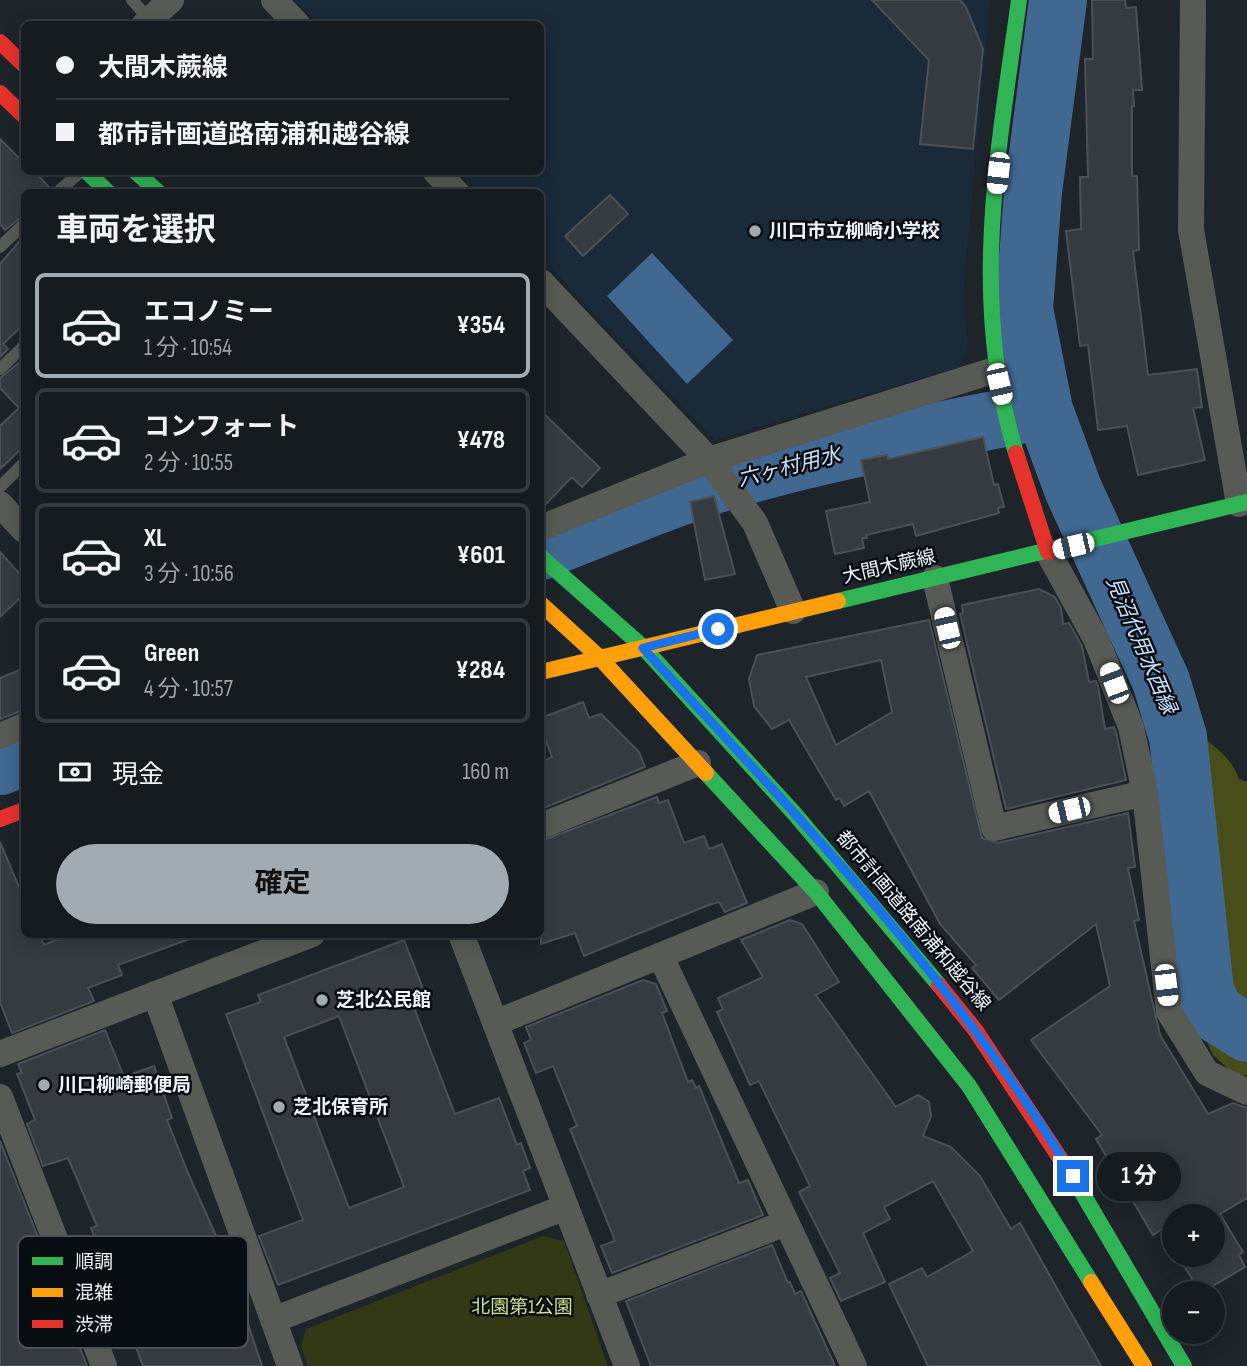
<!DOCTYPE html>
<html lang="ja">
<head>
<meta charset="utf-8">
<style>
	body { margin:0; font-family:"Sofia Sans Condensed","Noto Sans JP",sans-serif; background:#1f2429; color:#f1f3f6; height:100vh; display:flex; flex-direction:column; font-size:26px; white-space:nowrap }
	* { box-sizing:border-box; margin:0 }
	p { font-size:23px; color:#9ea1a5 }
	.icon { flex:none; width:38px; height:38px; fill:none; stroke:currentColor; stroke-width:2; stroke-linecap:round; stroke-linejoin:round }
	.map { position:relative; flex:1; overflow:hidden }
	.side { position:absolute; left:21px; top:189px; width:523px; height:749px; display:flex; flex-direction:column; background:#161b20; border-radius:10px; box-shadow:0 4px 18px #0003,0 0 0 2px #35393e }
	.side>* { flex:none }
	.top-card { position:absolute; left:21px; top:21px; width:523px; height:154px; border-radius:10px; box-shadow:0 4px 18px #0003,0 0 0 2px #35393e; display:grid; align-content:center; height:154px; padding:0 35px; background:#161b20 }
	.controls { position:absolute; left:1162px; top:1204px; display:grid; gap:14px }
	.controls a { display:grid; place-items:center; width:63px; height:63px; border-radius:50%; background:#161b20; box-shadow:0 4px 18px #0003,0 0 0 2px #35393e; font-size:35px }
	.end { position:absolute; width:32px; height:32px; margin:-16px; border:9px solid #1a73e8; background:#fff; box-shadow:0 0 0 4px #fff }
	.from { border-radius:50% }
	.bubble { position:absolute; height:49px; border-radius:24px; background:#161b20; box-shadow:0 4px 18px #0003,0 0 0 2px #35393e; font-size:23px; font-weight:700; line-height:49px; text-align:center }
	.car { position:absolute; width:21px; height:42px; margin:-21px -10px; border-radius:9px; box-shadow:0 0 5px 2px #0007; background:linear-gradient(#fff 24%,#345 0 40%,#fff 0 76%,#345 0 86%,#fff 0) }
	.top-card b { display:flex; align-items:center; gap:24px; height:66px; font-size:26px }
	.top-card b+b { border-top:2px solid #35393e }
	.top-card i { width:18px; height:18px; background:#f1f3f6 }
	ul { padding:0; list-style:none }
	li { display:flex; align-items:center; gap:21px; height:105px; margin:0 14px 10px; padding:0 21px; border:4px solid #35393e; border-radius:10px }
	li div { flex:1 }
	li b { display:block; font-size:26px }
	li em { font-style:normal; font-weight:700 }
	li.current { border-color:#a3abb2 }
	li>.icon { width:63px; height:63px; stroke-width:1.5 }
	h2 { padding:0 35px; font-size:32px; line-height:84px }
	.pay { display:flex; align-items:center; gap:18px; height:77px; padding:0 35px; font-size:26px }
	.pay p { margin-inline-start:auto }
	.action { display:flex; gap:14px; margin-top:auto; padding:14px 35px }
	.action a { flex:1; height:80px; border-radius:42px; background:#a3abb2; color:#111; font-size:28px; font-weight:700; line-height:80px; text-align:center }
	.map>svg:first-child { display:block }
	.built { fill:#1a2a39 }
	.green { fill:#333815 }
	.forest { fill:#474e1a }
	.water { fill:#406890 }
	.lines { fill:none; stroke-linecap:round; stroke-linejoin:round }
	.river { stroke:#406890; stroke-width:58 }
	.building { fill:#353b40; stroke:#4b5156; stroke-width:2; fill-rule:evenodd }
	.lane { stroke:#585a56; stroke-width:12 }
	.street { stroke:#585a56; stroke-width:26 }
	.fast { stroke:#30b455; stroke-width:16 }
	.slow { stroke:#ff9f0a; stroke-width:16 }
	.jam { stroke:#e5322d; stroke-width:16 }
	.route { stroke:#1a73e8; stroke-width:9 }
	.poi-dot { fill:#a3abb2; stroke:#080d12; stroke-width:2.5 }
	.labels { text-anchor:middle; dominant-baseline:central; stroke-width:5; stroke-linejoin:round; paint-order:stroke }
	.poi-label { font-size:19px; font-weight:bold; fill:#ebf3fb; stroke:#080d12; text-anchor:start }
	.street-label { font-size:19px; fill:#ebf3fb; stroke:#080d12 }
	.park-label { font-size:19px; fill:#d2de85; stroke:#080d12 }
	.water-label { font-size:21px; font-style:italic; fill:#c7e0fb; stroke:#080d12 }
	.key { fill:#080d12; stroke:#4c5258; stroke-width:2 }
	.key-label { font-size:19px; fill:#ebf3fb }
</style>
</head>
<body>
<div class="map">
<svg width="1247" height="1366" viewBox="0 0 1247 1366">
	<rect width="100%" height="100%" fill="#1d242a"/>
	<path class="built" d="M295,0h695l-27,294 5,55 -10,19 -243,72 -174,-182v-66h-62l-20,-20h82v-148h-223z"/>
	<path class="green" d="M543,1236l21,5 44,125h-300l-7,-20 5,-17z"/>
	<path class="forest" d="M1189,724c20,22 40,27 50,55l8,3v293h-12l-22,-20 -22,-48 -6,-76 -17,-112 3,-51 -6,-23 3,-12z"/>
	<path class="water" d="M652,253l81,87 -46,44 -80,-88z"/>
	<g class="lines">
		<path class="river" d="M1058,0l-25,192 -9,117 20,101 29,79 88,192 17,56 27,254 10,22 32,20
			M541,551c68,-27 135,-56 206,-76 97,-27 198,-45 297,-65
			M0,766l24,-9"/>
	</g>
	<path class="building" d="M872,0h88l6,7 17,42 -10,100 -53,-5 9,-84z
		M1092,0h33l1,8 10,-1 6,83h-9l1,16h-2v70h5l2,74 -6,1 15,124 49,-6 5,38 -9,1 12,52 -67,15 -11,-49 -29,4 -10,-85 -8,1 -14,-115 15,-2 -1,-52h8l-3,-118h8z
		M0,139l24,24v9h11l15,16 -1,4h-25v23l-19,15 -5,-6z
		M610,195l18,19 -45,42 -18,-20z
		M24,236v88l-21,20 5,5 -8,8v-93z
		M20,362l4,5v79l-24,23v-43l19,-18 -19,-20v-10z
		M541,411l59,57 -18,19 -10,-10 -31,32z
		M983,437l11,48 4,-1 6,23 -6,1 1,5 -83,23 -3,-12 -47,11 1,3h-5l2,10 -29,6 -9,-43 44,-9 -9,-42 26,-5 1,4z
		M714,496l21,78 -30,6 -15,-78z
		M0,552l24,27v15l-24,23z
		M1039,589l16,8 6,11 2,16 6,-1 13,23 7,36 7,-1 2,5 7,43 9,-2 2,5 10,48 -120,29 -46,-195 3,-1 -1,-8z
		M929,620l53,218 16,5 130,-30 7,54 -7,1 11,52 -5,1 26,114 48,79 25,-11 14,5v90l-27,16 23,38 -4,3 6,12 -44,26 -24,-38h36v-39h-39v34l-12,-21 -9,6 -57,-96 6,-4 -71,-95 79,-54 -14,-62 -97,76 -27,-32 4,-3 -36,-41 -71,-133 -25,15 -4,-8 -4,2 -47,-80 -17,9 -18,-23 -5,-27 8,-24zM881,660l11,52 -56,33 -30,-68z
		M24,668v42l-24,9v-41z
		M583,702l6,16 12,-4 38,38 6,15 -104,42v-47l11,-5 -11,-29v-10z
		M657,797l2,6 9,-3 16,43 20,-7 5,13 13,-5 25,59 -22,9 -6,-10 -13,4 -122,50 -9,-23 -34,11v-103z
		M0,842l24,57v35h15l5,11 26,-11h121l1,4 -74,27 4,10 -34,13 6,13 -82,32 -12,-31z
		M790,920l12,4 37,58 -23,13 80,112 22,-12 11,7 2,14 -8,20 28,11 29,29 31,53 9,-6 81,143h-173l-39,-82 33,-16 5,9 46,-26 -40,-70 -49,26 6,12 -27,14 22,49 -44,19 -11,-23 10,-5 -41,-81 11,-6 -51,-105 -9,4 -33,-73 6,-3 -5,-11 45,-21 -22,-37z
		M404,940l23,59 -14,6 42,109 44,-16 18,47 4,-2 9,25 -7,3 7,19 -252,95 -19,-49 44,-16 -77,-206 35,-12 -3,-7zM339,1016l65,171 -55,21 -65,-171z
		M643,980l13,4 11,27 -5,2 26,69 4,-2 4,8 3,-2 40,97 9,-3 15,35 -151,58 -11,-27 14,-5 -45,-112 7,-3 -24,-60 -17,7 -12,-30 7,-3 -5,-13z
		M105,1030l19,47 30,-11 18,52 -5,2 21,53 29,65 4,-1 4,11 5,-1 18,50 -8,3 22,66h-119l-52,-138 6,-2 -29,-68 -25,8 -16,-42 8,-4 -18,-46 5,-1 -4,-9z
		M0,1141l37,94 -15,6 26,65 7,-3 6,15 6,-2 20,50h-87z
		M772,1245l16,38 2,-1 5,12 6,-3 34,75h-184l-25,-65z"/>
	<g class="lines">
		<path class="lane" d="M132,0l18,20
			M58,192l22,-20
			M0,247l24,-23
			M0,369l24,-23
			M0,487l24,-24"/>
		<path class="street" d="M274,0l23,24
			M1193,0l-2,230 48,274
			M145,24l26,-24
			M436,172l20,20
			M541,282l168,178 286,-90
			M0,504l24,26
			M541,528l168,-68 46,63 38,88
			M1048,552l48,87 35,88 14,66 24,219 38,61 40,19
			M935,578l59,250 151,-35
			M0,736l24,-10
			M541,826l157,-63
			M461,934l166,432
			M661,957l193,409
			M155,994l135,372
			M495,1023l321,-131
			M0,1054l312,-120
			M0,1097l104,269
			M599,1295l187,-72
			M273,1320l293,-113"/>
		<path class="fast" d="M87,172l21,20
			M136,172l22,20
			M1016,453c-47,-153 -18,-299 3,-453
			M541,557l102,90 151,166 145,172
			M838,601l409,-99
			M706,773l110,119 153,194 122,196
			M1077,1184l107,182"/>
		<path class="slow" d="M541,604l59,54 106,115
			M541,672l297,-71
			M1091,1282l53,84"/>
		<path class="jam" d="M0,42l24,23
			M0,93l24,23
			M1016,453l32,99
			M0,819l24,-9
			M939,985l37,46 101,153"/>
	</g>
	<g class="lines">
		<path class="route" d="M718,629l-75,19c153,167 313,332 430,528"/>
	</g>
	<g class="poi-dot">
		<circle cx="755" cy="231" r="7"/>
		<circle cx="322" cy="1000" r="7"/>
		<circle cx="44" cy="1085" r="7"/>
		<circle cx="279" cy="1107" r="7"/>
	</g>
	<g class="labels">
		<g class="poi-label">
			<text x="769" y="231">川口市立柳崎小学校</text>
			<text x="336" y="1000">芝北公民館</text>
			<text x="58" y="1085">川口柳崎郵便局</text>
			<text x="293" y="1107">芝北保育所</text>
		</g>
		<g class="street-label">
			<text transform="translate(889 567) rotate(-13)">大間木蕨線</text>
			<text transform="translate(913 921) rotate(50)">都市計画道路南浦和越谷線</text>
		</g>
		<g class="park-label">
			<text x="522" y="1307">北園第1公園</text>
		</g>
		<g class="water-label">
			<text transform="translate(789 467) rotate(-14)">六ヶ村用水</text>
			<text transform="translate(1141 645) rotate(67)">見沼代用水西縁</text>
		</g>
	</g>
	<rect x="18" y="1236" width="230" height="112" rx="10" class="key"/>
	<rect x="32" y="1257" width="31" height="8" fill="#30b455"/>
	<rect x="32" y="1288" width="31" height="9" fill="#ff9f0a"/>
	<rect x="32" y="1320" width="31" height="8" fill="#e5322d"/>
	<g class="key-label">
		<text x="75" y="1268">順調</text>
		<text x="75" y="1299">混雑</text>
		<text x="75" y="1331">渋滞</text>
	</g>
</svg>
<div class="controls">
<a>+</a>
<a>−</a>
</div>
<i class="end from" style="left:718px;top:629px"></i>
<i class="end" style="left:1073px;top:1176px"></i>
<div class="bubble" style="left:1097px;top:1152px;width:84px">1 分</div>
<i class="car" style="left:998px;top:173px;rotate:186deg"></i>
<i class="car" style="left:999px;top:384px;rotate:167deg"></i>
<i class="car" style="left:1073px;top:546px;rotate:257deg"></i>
<i class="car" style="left:947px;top:628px;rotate:347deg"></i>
<i class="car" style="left:1114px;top:683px;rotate:339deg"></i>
<i class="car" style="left:1069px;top:810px;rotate:257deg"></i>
<i class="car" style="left:1166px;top:985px;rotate:173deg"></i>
<div class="top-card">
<b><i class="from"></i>大間木蕨線</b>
<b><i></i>都市計画道路南浦和越谷線</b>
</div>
<section class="side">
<h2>車両を選択</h2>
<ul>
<li class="current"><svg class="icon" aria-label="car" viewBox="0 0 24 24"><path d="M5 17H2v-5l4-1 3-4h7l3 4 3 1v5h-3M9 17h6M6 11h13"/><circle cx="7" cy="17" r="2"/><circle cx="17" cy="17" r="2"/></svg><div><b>エコノミー</b><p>1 分 · 10:54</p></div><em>¥354</em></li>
<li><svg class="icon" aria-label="car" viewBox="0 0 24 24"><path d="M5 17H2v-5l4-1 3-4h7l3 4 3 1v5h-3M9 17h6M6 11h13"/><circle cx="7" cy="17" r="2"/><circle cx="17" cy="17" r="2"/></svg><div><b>コンフォート</b><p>2 分 · 10:55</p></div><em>¥478</em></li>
<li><svg class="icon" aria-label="car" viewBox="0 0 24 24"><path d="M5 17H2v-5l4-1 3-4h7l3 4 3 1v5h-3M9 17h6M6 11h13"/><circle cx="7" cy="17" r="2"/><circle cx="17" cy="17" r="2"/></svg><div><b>XL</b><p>3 分 · 10:56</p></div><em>¥601</em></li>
<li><svg class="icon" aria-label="car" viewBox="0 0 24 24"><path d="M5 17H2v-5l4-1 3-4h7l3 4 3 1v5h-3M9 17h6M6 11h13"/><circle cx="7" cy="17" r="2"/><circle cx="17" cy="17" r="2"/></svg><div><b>Green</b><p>4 分 · 10:57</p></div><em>¥284</em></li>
</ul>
<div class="pay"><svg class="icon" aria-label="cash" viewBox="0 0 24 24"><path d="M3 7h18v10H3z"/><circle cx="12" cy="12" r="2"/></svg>現金<p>160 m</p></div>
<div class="action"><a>確定</a></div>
</section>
</div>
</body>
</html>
